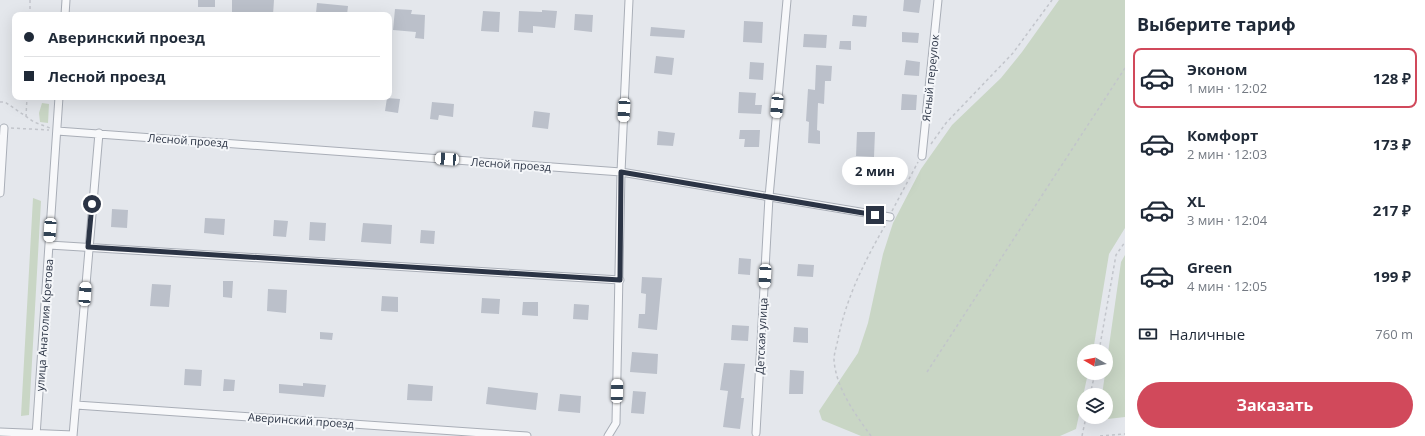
<!DOCTYPE html>
<html lang="ru">
<head>
<meta charset="utf-8">
<style>
	body { margin:0; font-family:"Open Sans",sans-serif; background:#f6f6f7; color:#1f2937; height:100vh; display:flex; flex-direction:column; font-size:15px; white-space:nowrap }
	* { box-sizing:border-box; margin:0 }
	p { font-size:13px; color:#747a83 }
	.icon { flex:none; width:22px; height:22px; fill:none; stroke:currentColor; stroke-width:2; stroke-linecap:round; stroke-linejoin:round }
	.map { position:relative; flex:1; overflow:hidden }
	.side { display:flex; flex-direction:column; background:#fff; width:300px }
	.side>* { flex:none }
	.guide { position:absolute; left:12px; top:12px; width:380px; height:88px; border-radius:8px; box-shadow:0 4px 16px #0002; display:grid; align-content:center; height:88px; padding:0 12px; background:#fff }
	.needle { width:26px; rotate:279deg }
	.buttons { position:absolute; left:1077px; top:344px; display:grid; gap:8px }
	.buttons a { display:grid; place-items:center; width:36px; height:36px; border-radius:50%; background:#fff; box-shadow:0 4px 16px #0002; font-size:20px }
	.end { position:absolute; width:18px; height:18px; margin:-9px; border:5px solid #2b3445; background:#fff; box-shadow:0 0 0 2px #fff }
	.from { border-radius:50% }
	.bubble { position:absolute; height:28px; border-radius:14px; background:#fff; box-shadow:0 4px 16px #0002; font-size:13px; font-weight:700; line-height:28px; text-align:center }
	.car { position:absolute; width:12px; height:24px; margin:-12px -6px; border-radius:5px; box-shadow:0 0 3px 1px #0007; background:linear-gradient(#fff 24%,#345 0 40%,#fff 0 76%,#345 0 86%,#fff 0) }
	.guide b { display:flex; align-items:center; gap:14px; height:38px; font-size:15px }
	.guide b+b { border-top:1px solid #e0e1e3 }
	.guide i { width:10px; height:10px; background:#1f2937 }
	ul { padding:0; list-style:none }
	li { display:flex; align-items:center; gap:12px; height:60px; margin:0 8px 6px; padding:0 4px; border:2px solid transparent; border-radius:8px }
	li div { flex:1 }
	li b { display:block; font-size:15px }
	li em { font-style:normal; font-weight:700 }
	li.selected { border-color:#d1495b }
	li>.icon { width:36px; height:36px; stroke-width:1.5 }
	h2 { padding:0 12px; font-size:18px; line-height:48px }
	.pay { display:flex; align-items:center; gap:10px; height:44px; padding:0 12px; font-size:15px }
	.pay p { margin-inline-start:auto }
	.button { display:flex; gap:8px; margin-top:auto; padding:8px 12px }
	.button a { flex:1; height:46px; border-radius:24px; background:#d1495b; color:#fff; font-size:16px; font-weight:700; line-height:46px; text-align:center }
	main { display:flex; flex:1; min-height:0 }
	.map>svg:first-child { display:block }
	.green { fill:#c9d6c5 }
	.building { fill:#bbc0ca }
	.lines { fill:none; stroke-linecap:round; stroke-linejoin:round }
	.minor-casing { stroke:#a9aeb7; stroke-width:9 }
	.path { stroke:#c2c5cb; stroke-width:1.5; stroke-dasharray:3 3; stroke-linecap:butt }
	.minor { stroke:#f7f8fa; stroke-width:7 }
	.route { stroke:#2b3445; stroke-width:5 }
	.labels { text-anchor:middle; dominant-baseline:central; stroke-width:4; stroke-linejoin:round; paint-order:stroke }
	.street-label { font-size:11px; fill:#2b3445; stroke:#f4f6f9 }
</style>
</head>
<body>
<main>
<div class="map">
<svg width="1125" height="436" viewBox="0 0 1125 436">
	<rect width="100%" height="100%" fill="#e4e7ec"/>
	<path class="green" d="M1059,0h66v228l-16,26 -16,97h-9v22h4l-12,56 -16,7h-199l-39,-16 -3,-9 39,-58 10,-30 15,-69 10,-31 28,-54 31,-44 49,-47 21,-26z
		M42,103l7,1 -1,19 -8,-1 -1,-9z
		M33,198l8,3 -12,214 -8,1z
		M1125,255v162l-26,3v-3h7v-22h-4l19,-133z"/>
	<path class="building" d="M198,0h17v7h-17z
		M232,0h42l-1,15h-41z
		M904,0h17l-2,13 -16,-2z
		M317,3l31,3 -1,9 -31,-2z
		M395,9l17,1 -1,4 14,1 -1,24 -9,-1 1,-6 -23,-2z
		M542,10l15,1 -2,17 -22,-2v7l-15,-1 1,-21 23,1z
		M483,11l17,1 -1,20 -18,-1z
		M575,14l18,1 -1,17 -18,-2z
		M853,15l14,1 -1,11 -14,-1z
		M744,21l19,1 -1,21 -19,-1z
		M651,27l34,3 -1,8 -34,-2z
		M902,32l17,1 -1,10 -16,-1z
		M804,34l23,1 -1,13 -23,-1z
		M840,41h11v9l-12,-1z
		M656,56l18,2 -2,17 -18,-2z
		M906,60l14,2 -1,14 -15,-1z
		M750,62l14,1 -1,17 -14,-1z
		M816,65l16,1 -1,15h-6l-1,23 -6,-1 -1,27 3,1v13l-12,-1 1,-21 -3,-1 2,-32 7,1z
		M739,92l17,1 -1,12h7l-1,9 -23,-1z
		M902,94l15,1 -1,15h-15z
		M387,98l13,1 -2,14 -13,-2z
		M432,102l22,2 -1,13 -14,-2 -1,5 -8,-1z
		M534,111l16,2 -2,16 -16,-2z
		M740,130h20l-1,17h-15l1,-8h-6z
		M658,131l17,2 -2,13 -16,-1z
		M857,132h18l-1,25 -18,-1z
		M112,209l16,1 -1,18 -16,-1z
		M205,218l20,1 -1,16 -20,-2z
		M274,220l14,1 -2,16 -13,-1z
		M310,222l16,1 -1,18 -16,-1z
		M363,223l29,2 -1,19 -30,-2z
		M421,230l14,1 -1,13 -14,-1z
		M739,258l12,1 -1,16 -12,-1z
		M798,264l16,1 -1,12 -16,-1z
		M642,277l20,1 -5,52 -19,-2 1,-14h6l1,-20 -5,-1z
		M223,281h10l-1,17 -9,-1z
		M152,284l19,1 -2,22 -19,-1z
		M268,289l19,1 -1,23 -19,-2z
		M382,296l16,1v15l-17,-1z
		M482,298l18,1 -1,15 -18,-1z
		M523,302h15v14l-16,-1z
		M574,304l15,1 -1,15 -15,-1z
		M732,325l17,1 -1,15 -17,-1z
		M794,327l14,1v15l-15,-1z
		M320,332l13,1 -1,7 -12,-1z
		M632,352l26,2 -1,20 -27,-2z
		M724,363l21,1 -4,34h3l-4,31 -17,-2 5,-36 -8,-1z
		M185,369l17,1 -1,16 -17,-1z
		M790,370l14,1 -1,23h-14z
		M224,379l11,1 -1,11h-11z
		M303,383l23,2 -2,12 -45,-4v-9l24,2z
		M408,384l25,2 -1,15 -25,-1z
		M488,387l50,6 -2,17 -50,-6z
		M633,391l13,1 -2,22 -13,-1z
		M560,394l21,2 -1,17 -22,-2z"/>
	<g class="lines">
		<g class="minor-casing">
			<path id="minor" d="M65,15l1,-15
				M57,131l564,41 269,45
				M922,156l16,-156
				M0,193l4,-65
				M49,245l571,35
				M76,405l451,31
				M0,432l73,3
				M756,433l13,-236 18,-197
				M36,436l23,-339
				M73,436l26,-303
				M608,436l8,-13 5,-251 8,-172"/>
		</g>
		<path class="path" d="M30,15v-15
			M0,102h5l29,20 16,6
			M26,117l1,-20
			M11,128l38,2
			M931,144l15,-21 67,-70 39,-53
			M892,211l26,-49
			M1099,351l17,-96 9,-13
			M927,372l198,-304
			M1090,395l5,-22
			M871,436c-16,-22 -35,-48 -37,-76 0,-7 3,-15 4,-21 8,-41 27,-79 48,-115
			M1082,436l4,-19
			M1100,436l25,-2"/>
		<use href="#minor" class="minor"/>
	</g>
	<g class="lines">
		<path class="route" d="M92,204l-4,43 532,33 1,-108 254,43"/>
	</g>
	<g class="labels">
		<g class="street-label">
			<text transform="translate(930 78) rotate(-84)">Ясный переулок</text>
			<text transform="translate(188 140) rotate(4)">Лесной проезд</text>
			<text transform="translate(511 164) rotate(4)">Лесной проезд</text>
			<text transform="translate(44 325) rotate(-86)">улица Анатолия Кретова</text>
			<text transform="translate(761 336) rotate(-87)">Детская улица</text>
			<text transform="translate(301 420) rotate(4)">Аверинский проезд</text>
		</g>
	</g>
</svg>
<div class="buttons">
<a><svg class="needle" viewBox="-14 -14 28 28"><path d="M0-13l5 13h-10z" fill="#e53935"/><path d="M0 13l5-13h-10z" fill="#747a83"/></svg></a>
<a><svg class="icon" aria-label="layers" viewBox="0 0 24 24"><path d="M12 4l9 5-9 5-9-5zM3 14l9 5 9-5"/></svg></a>
</div>
<i class="end from" style="left:92px;top:204px"></i>
<i class="end" style="left:875px;top:215px"></i>
<div class="bubble" style="left:842px;top:157px;width:66px">2 мин</div>
<i class="car" style="left:777px;top:106px;rotate:185deg"></i>
<i class="car" style="left:624px;top:110px;rotate:183deg"></i>
<i class="car" style="left:447px;top:159px;rotate:274deg"></i>
<i class="car" style="left:50px;top:230px;rotate:184deg"></i>
<i class="car" style="left:765px;top:276px;rotate:183deg"></i>
<i class="car" style="left:85px;top:294px;rotate:4deg"></i>
<i class="car" style="left:617px;top:391px;rotate:1deg"></i>
<div class="guide">
<b><i class="from"></i>Аверинский проезд</b>
<b><i></i>Лесной проезд</b>
</div>
</div>
<section class="side">
<h2>Выберите тариф</h2>
<ul>
<li class="selected"><svg class="icon" aria-label="car" viewBox="0 0 24 24"><path d="M5 17H2v-5l4-1 3-4h7l3 4 3 1v5h-3M9 17h6M6 11h13"/><circle cx="7" cy="17" r="2"/><circle cx="17" cy="17" r="2"/></svg><div><b>Эконом</b><p>1 мин · 12:02</p></div><em>128 ₽</em></li>
<li><svg class="icon" aria-label="car" viewBox="0 0 24 24"><path d="M5 17H2v-5l4-1 3-4h7l3 4 3 1v5h-3M9 17h6M6 11h13"/><circle cx="7" cy="17" r="2"/><circle cx="17" cy="17" r="2"/></svg><div><b>Комфорт</b><p>2 мин · 12:03</p></div><em>173 ₽</em></li>
<li><svg class="icon" aria-label="car" viewBox="0 0 24 24"><path d="M5 17H2v-5l4-1 3-4h7l3 4 3 1v5h-3M9 17h6M6 11h13"/><circle cx="7" cy="17" r="2"/><circle cx="17" cy="17" r="2"/></svg><div><b>XL</b><p>3 мин · 12:04</p></div><em>217 ₽</em></li>
<li><svg class="icon" aria-label="car" viewBox="0 0 24 24"><path d="M5 17H2v-5l4-1 3-4h7l3 4 3 1v5h-3M9 17h6M6 11h13"/><circle cx="7" cy="17" r="2"/><circle cx="17" cy="17" r="2"/></svg><div><b>Green</b><p>4 мин · 12:05</p></div><em>199 ₽</em></li>
</ul>
<div class="pay"><svg class="icon" aria-label="cash" viewBox="0 0 24 24"><path d="M3 7h18v10H3z"/><circle cx="12" cy="12" r="2"/></svg>Наличные<p>760 m</p></div>
<div class="button"><a>Заказать</a></div>
</section>
</main>
</body>
</html>
